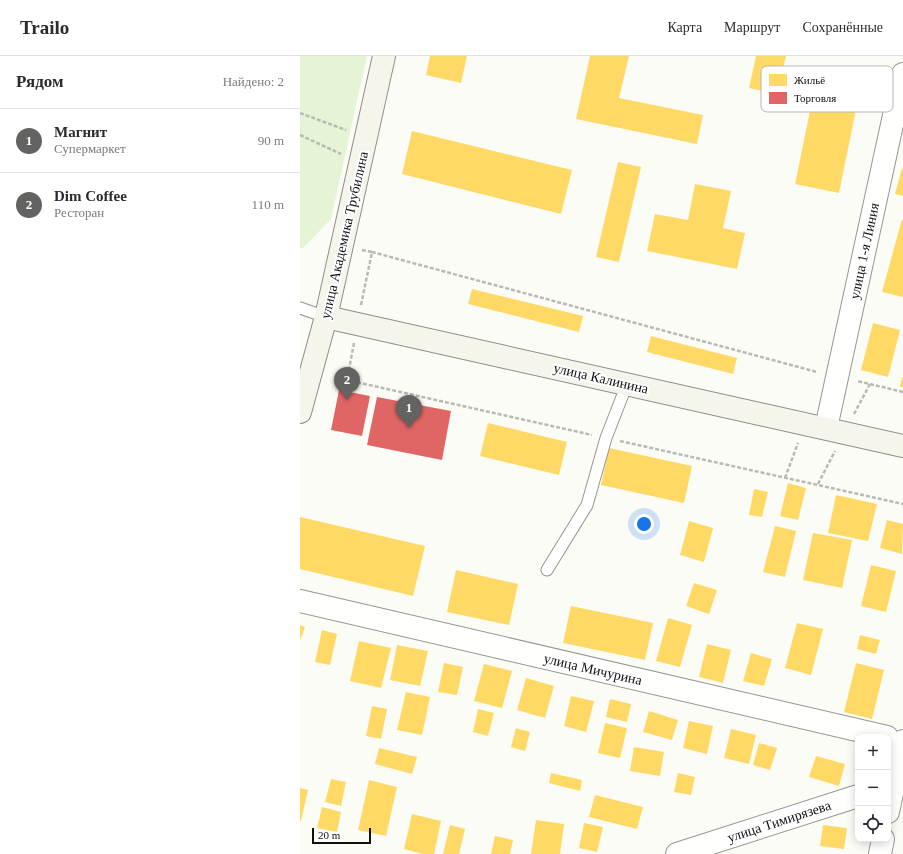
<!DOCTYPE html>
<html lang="ru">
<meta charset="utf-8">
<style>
:root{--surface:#fff;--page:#f2f2f3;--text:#2b2b33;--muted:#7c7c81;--line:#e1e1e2;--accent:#636361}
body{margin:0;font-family:"Times New Roman",serif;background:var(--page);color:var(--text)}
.controls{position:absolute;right:12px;bottom:12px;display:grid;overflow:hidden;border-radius:8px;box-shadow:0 2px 10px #0003}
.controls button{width:36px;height:36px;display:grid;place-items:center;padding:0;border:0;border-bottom:1px solid var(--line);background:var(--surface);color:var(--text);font:20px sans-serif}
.scale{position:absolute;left:12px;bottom:10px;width:59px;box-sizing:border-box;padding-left:4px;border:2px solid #101010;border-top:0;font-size:11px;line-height:14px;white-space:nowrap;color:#101010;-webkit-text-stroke:3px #fff;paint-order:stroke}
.you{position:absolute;left:344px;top:468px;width:14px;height:14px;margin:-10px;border:3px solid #fff;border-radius:50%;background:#1a73e8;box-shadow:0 0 0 6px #1a73e833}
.badge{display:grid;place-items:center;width:26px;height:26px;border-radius:50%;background:var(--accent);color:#fff;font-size:13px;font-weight:700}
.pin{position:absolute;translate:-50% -33px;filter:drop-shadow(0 1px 2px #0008)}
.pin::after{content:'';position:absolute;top:21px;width:14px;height:12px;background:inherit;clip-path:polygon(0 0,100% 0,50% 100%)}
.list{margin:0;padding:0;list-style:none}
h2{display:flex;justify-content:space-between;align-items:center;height:52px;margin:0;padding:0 16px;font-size:17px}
h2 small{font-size:13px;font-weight:400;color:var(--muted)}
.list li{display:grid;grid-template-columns:26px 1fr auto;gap:12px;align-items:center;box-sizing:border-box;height:64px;padding:0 16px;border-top:1px solid var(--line)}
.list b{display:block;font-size:15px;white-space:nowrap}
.list p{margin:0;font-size:13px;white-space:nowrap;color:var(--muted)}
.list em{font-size:13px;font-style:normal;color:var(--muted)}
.icon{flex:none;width:22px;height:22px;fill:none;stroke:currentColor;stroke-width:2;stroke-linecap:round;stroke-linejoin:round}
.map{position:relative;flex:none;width:603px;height:798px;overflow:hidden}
header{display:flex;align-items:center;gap:24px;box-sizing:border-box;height:56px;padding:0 20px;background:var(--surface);border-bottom:1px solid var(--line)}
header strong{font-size:19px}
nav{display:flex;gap:22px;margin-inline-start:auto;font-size:14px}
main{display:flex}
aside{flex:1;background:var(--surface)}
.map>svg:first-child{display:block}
</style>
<header>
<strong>Trailo</strong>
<nav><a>Карта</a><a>Маршрут</a><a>Сохранённые</a></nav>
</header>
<main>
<aside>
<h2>Рядом<small>Найдено: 2</small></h2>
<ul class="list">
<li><span class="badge">1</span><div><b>Магнит</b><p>Супермаркет</p></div><em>90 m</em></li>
<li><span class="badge">2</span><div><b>Dim Coffee</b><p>Ресторан</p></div><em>110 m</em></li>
</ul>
</aside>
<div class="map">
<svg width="603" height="798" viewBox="0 0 603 798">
<rect width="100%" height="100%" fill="#fcfcf7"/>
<polygon fill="#e4f4d5" points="0,0 67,0 31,163 4,191 0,193"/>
<g fill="#ffd966">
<polygon points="130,0 167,0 161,27 126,19"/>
<polygon points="290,0 329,0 319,42 403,59 397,88 276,63"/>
<polygon points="456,0 486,0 477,38 449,32"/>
<polygon points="515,30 559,39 539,137 495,128"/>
<polygon points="112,75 272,114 261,158 102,118"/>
<polygon points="318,106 341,111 319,206 296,201"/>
<polygon points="602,112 603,113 603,140 595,138"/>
<polygon points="395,128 431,135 423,172 445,177 437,213 347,195 355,158 388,164"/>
<polygon points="602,163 603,164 603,241 582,236"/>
<polygon points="172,233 283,260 279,276 168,248"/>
<polygon points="573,267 600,274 588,321 561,314"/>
<polygon points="351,280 437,302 433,318 347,296"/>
<polygon points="602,321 603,321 603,331 600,331"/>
<polygon points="188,367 267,386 259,419 180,400"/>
<polygon points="309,392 392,410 384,447 301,429"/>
<polygon points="488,427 506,432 498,464 480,460"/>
<polygon points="454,433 468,436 462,461 449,459"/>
<polygon points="536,439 577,448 568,485 528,477"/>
<polygon points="0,461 125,490 113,540 0,513"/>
<polygon points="587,464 603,468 602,498 580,492"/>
<polygon points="389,465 413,472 404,506 380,499"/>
<polygon points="475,470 496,475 485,521 463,516"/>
<polygon points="513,477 552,484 542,532 503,524"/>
<polygon points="571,509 596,515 586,556 561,550"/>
<polygon points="156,514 218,528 209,569 147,556"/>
<polygon points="394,527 417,534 409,558 386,550"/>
<polygon points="271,550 353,567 345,604 263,587"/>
<polygon points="368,562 392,569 380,611 356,605"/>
<polygon points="497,567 523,573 511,619 485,612"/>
<polygon points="0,569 5,571 0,585"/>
<polygon points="22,574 37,578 30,609 15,606"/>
<polygon points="560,579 580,584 576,598 557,593"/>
<polygon points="59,585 91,592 81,632 50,625"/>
<polygon points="407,588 431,594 423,627 399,621"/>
<polygon points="97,589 128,595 120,630 90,624"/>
<polygon points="451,597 472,603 464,630 443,625"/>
<polygon points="144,607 163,611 157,639 138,636"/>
<polygon points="556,607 584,614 572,663 544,656"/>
<polygon points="184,608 212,615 202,652 174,645"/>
<polygon points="226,622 254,630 245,662 217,654"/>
<polygon points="106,636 130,641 122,679 97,674"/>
<polygon points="271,640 294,645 286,676 264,670"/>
<polygon points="310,643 331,648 327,666 306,661"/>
<polygon points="72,650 87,653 81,683 66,680"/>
<polygon points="178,653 194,657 188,680 173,676"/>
<polygon points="349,655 378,664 372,684 343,676"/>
<polygon points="389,665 413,670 407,698 383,692"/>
<polygon points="305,667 327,672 320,702 298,697"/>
<polygon points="216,672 230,676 225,695 211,691"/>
<polygon points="431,673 456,679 449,708 424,702"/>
<polygon points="459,687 477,692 470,714 453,709"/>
<polygon points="334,691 364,696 360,720 330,715"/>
<polygon points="79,692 117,701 112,718 75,708"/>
<polygon points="516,700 545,708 539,730 509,721"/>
<polygon points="251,717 282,724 280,735 249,727"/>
<polygon points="378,717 395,721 391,739 374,736"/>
<polygon points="31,723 46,726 41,750 25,746"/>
<polygon points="69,724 97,731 86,780 58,774"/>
<polygon points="0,732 8,734 1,765 0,765"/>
<polygon points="295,739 343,751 337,773 289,761"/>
<polygon points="22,751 41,756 37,776 17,772"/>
<polygon points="112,758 141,765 134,798 123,798 104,793"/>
<polygon points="236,764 264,768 260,798 231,798"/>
<polygon points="284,767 303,771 297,796 279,792"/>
<polygon points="150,769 165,773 159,798 143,798"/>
<polygon points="523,769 547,772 544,793 520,790"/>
<polygon points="195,780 213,784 210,798 191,798"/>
</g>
<g fill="#e06666">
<polygon points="39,334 70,340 62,380 31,374"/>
<polygon points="77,341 151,355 142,404 67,389"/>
</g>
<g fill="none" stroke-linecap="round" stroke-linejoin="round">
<g stroke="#969694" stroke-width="13">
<g id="lane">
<polyline points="0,252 26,261"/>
<polyline points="247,514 287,449 306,382 327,328"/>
</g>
</g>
<g stroke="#969694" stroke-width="24">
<g id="street">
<polyline points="526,372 603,18"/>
<polyline points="0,545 587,681"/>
<polyline points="588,756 603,685"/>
<polyline points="377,798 558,740"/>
<polyline points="580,798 583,783"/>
</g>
</g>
<g stroke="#8d8d8b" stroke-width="24">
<g id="secondary">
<polyline points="26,261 603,390"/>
<polyline points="0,356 26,261 84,0"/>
</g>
</g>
<g stroke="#b9b9b8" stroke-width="2.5" stroke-dasharray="4 2" stroke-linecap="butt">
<polyline points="0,57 46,74"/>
<polyline points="0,79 41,98"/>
<polyline points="62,194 72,196"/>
<polyline points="61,249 72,196 517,316"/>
<polyline points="54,287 47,324 292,379"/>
<polyline points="570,328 603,336"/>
<polyline points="554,358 570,328 557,325"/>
<polyline points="320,385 603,448"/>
<polyline points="485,422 498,387"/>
<polyline points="518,428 535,395"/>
</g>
<use href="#lane" stroke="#fffffe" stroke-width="11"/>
<use href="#street" stroke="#fffffe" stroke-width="22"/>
<use href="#secondary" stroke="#f6f5eb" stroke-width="22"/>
</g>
<g text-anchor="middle" stroke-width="4" stroke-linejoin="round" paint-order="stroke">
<g font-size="14" fill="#101010" stroke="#fff">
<text transform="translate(44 179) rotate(-77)" y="5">улица Академика Трубилина</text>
<text transform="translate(564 195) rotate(-78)" y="5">улица 1-я Линия</text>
<text transform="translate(301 322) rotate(13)" y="5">улица Калинина</text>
<text transform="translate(293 613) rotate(13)" y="5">улица Мичурина</text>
<text transform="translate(479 765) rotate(-18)" y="5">улица Тимирязева</text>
</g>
</g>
<rect x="461" y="10" width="132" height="46" rx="6" fill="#fff" stroke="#b7b7b7" stroke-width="1"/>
<rect x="469" y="18" width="18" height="12" fill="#ffd966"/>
<rect x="469" y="36" width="18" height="12" fill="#e06666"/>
<g font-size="11" fill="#101010">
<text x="494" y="28">Жильё</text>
<text x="494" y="46">Торговля</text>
</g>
</svg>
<div class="controls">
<button>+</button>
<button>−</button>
<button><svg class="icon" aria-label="locate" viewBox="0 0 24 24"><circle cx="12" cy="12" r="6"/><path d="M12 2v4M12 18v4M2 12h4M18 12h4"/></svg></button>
</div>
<div class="scale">20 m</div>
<div class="you"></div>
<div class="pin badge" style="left:109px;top:372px">1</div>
<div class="pin badge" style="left:47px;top:344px">2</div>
</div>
</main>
